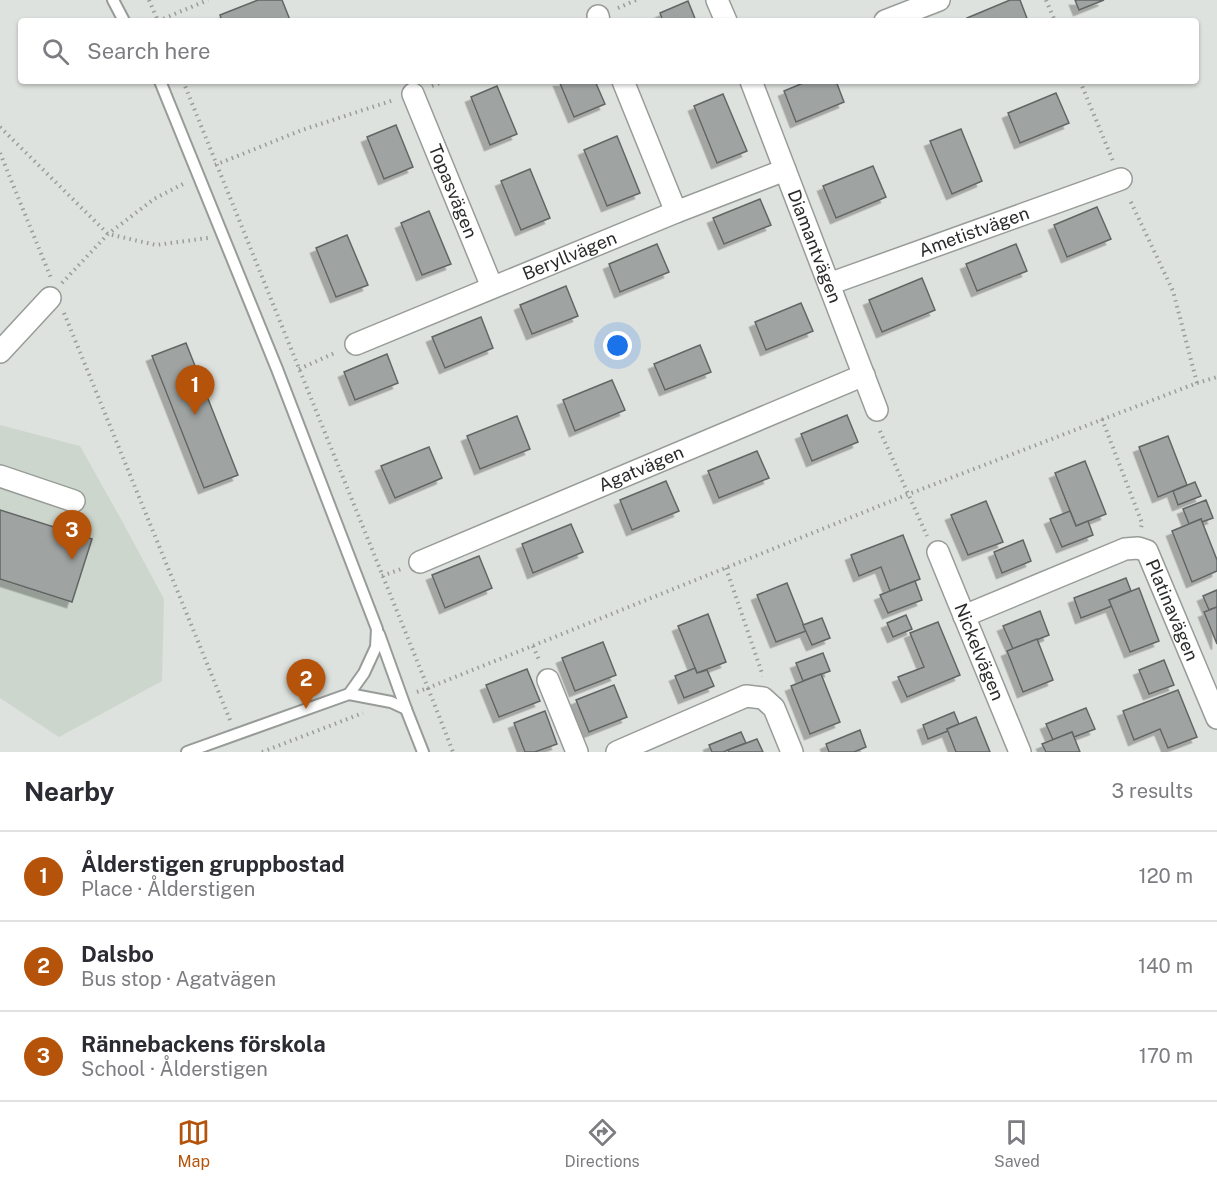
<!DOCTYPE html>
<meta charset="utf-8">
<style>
:root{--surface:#fff;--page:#f7f7f7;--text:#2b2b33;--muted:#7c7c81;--line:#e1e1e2;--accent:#b45309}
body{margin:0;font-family:"Public Sans",sans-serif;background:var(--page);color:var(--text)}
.you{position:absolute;left:618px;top:346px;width:21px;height:21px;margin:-15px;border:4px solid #fff;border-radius:50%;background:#1a73e8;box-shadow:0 0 0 9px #1a73e833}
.badge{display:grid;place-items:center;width:39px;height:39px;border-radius:50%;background:var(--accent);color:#fff;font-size:20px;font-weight:700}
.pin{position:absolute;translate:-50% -50px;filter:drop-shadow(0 2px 3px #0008)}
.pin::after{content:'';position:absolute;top:32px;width:21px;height:18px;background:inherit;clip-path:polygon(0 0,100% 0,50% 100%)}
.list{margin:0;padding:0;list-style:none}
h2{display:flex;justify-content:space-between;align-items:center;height:78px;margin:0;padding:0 24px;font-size:26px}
h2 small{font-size:20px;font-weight:400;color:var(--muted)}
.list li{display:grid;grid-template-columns:39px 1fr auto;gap:18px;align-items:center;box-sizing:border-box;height:90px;padding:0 24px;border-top:2px solid var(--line)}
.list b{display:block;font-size:22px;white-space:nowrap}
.list p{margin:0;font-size:20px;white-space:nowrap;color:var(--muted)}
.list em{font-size:20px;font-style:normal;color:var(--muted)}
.icon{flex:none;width:33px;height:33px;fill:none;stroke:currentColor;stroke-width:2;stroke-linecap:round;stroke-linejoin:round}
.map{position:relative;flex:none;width:1217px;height:752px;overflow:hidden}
.search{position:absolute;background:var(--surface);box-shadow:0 2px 4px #0004;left:18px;right:18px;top:18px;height:66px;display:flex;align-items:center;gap:15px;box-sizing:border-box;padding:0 21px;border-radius:6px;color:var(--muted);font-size:22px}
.sheet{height:348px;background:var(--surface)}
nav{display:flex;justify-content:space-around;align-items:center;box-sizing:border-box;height:84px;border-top:2px solid var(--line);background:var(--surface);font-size:16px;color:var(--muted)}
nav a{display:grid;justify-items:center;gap:3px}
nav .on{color:var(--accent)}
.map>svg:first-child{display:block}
</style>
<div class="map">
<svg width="1217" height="752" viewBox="0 0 1217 752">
<defs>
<filter id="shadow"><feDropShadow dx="-5.5" dy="5.5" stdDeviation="0" flood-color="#0004"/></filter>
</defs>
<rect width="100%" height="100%" fill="#dee2de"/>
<polygon fill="#ccd6cc" points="0,425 80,446 122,521 164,599 162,681 59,737 0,698"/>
<g fill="#9fa4a2" stroke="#626665" stroke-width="1.5" filter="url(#shadow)">
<polygon points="258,0 282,0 290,20 222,21 220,15"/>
<polygon points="1010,0 1020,0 1028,21 968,21 967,18"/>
<polygon points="1075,0 1104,0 1079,10"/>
<polygon points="688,1 696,21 663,21 660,13"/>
<polygon points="559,81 595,81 605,104 574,117"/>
<polygon points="808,81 836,81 844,102 796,122 784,91"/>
<polygon points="497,86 517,134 490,145 471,97"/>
<polygon points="1056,93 1069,123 1020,143 1008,113"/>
<polygon points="723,94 747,151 717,163 694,106"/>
<polygon points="396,125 413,167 384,179 367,137"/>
<polygon points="961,129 982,181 952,194 930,141"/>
<polygon points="617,136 640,193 607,206 584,150"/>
<polygon points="873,166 886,197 836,218 823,186"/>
<polygon points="530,169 550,218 521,230 501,181"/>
<polygon points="760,199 771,225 724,244 713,218"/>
<polygon points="1097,207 1111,239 1067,257 1054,225"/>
<polygon points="429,211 451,264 422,275 401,223"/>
<polygon points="347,235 368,285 336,297 316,248"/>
<polygon points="657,244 669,272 620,292 609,264"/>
<polygon points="1016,244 1027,271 977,291 966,264"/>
<polygon points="922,278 935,310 882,332 869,300"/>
<polygon points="566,286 578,316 532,334 520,305"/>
<polygon points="801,303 813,331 766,350 755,322"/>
<polygon points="481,317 493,348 445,368 432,337"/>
<polygon points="186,343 238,475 204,488 152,356"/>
<polygon points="700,345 711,372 665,390 654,364"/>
<polygon points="387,354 398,383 355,400 344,372"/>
<polygon points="612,380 625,410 575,431 563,400"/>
<polygon points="847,415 858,442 812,461 801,434"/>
<polygon points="517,416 530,449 480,469 467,436"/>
<polygon points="1168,436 1187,485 1158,497 1139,447"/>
<polygon points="429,447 442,478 395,498 381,466"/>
<polygon points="757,451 769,478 719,498 708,471"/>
<polygon points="1085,461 1106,514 1076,526 1055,473"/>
<polygon points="666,481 679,511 632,530 620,500"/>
<polygon points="1195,482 1201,496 1178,505 1173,491"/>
<polygon points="1206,500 1213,518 1202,522 1201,519 1189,524 1183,509"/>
<polygon points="986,501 1003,542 968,555 951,515"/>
<polygon points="0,510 92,539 72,602 0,579"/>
<polygon points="1070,511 1076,526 1088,521 1093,535 1062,547 1050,519"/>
<polygon points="1201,519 1217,560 1217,571 1192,582 1172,531"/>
<polygon points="571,524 583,552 533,573 522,544"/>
<polygon points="903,535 920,579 890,591 881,567 859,576 851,555"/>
<polygon points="1023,540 1031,561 1002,573 994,552"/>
<polygon points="479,556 492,588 445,608 432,575"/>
<polygon points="1126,578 1131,591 1109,600 1112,606 1081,618 1074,598"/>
<polygon points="915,581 922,600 888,613 880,595"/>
<polygon points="787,583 806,631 776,642 757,595"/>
<polygon points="1139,588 1159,641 1130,652 1109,600"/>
<polygon points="1217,590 1217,607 1209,610 1203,596"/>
<polygon points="1217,607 1217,644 1204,612"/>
<polygon points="1040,611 1049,635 1013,649 1003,626"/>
<polygon points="708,614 726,662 697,673 678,626"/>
<polygon points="906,615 912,629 893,637 887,623"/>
<polygon points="822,618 830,638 812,645 803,625"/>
<polygon points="938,622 960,675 907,697 898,677 924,667 910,633"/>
<polygon points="1037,639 1053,680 1023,692 1007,651"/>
<polygon points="603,642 616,675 575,691 562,658"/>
<polygon points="823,653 830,671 803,681 796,663"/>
<polygon points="1164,660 1174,685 1149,694 1139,670"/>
<polygon points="695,668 697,673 707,670 714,686 684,698 675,676"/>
<polygon points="527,669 540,701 499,717 486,685"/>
<polygon points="821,674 840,722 810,734 791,686"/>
<polygon points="614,685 627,717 589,732 576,700"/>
<polygon points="1178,690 1197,737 1168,748 1160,729 1134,740 1123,711"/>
<polygon points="1086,708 1095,729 1074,737 1072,732 1053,740 1046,724"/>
<polygon points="545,711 557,744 535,752 525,752 514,723"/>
<polygon points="954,712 959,724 947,729 948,731 928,739 923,725"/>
<polygon points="976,717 990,752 956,752 947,729"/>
<polygon points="860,730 866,747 854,752 829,752 826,744"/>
<polygon points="741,732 746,743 723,752 712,752 709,745"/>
<polygon points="1072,732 1080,752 1046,752 1042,744"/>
<polygon points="757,739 763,752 729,752 728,750"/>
</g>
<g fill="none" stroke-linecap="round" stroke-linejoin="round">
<g stroke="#989c98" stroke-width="14">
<g id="lane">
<polyline points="113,0 124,21"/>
<polyline points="160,81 277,369 377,629 376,647 364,673 349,694"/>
<polyline points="379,634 406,709 423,752"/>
<polyline points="187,752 349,694 391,702 406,709"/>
</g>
</g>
<g stroke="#989c98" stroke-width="24">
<g id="street">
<polyline points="717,0 726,21"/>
<polyline points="598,16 599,21"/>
<polyline points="885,21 939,0"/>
<polyline points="623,81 676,212"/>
<path id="s1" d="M751,81L877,410"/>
<path id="s2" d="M413,94L492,287"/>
<path id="s3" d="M829,284L1121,179"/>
<path id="s4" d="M356,344L676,212L785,170"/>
<polyline points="0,352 50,298"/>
<polyline points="0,476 74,501"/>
<path id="s5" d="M938,552L1020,752"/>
<path id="s6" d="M420,562L864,375"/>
<path id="s7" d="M964,616L1125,549L1138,548L1147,551L1217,718"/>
<polyline points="548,680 577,752"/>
<polyline points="617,752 746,696 763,698 774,708 792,752"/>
</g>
</g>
<g stroke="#9a9d9a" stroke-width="4" stroke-dasharray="1.5 4.5" stroke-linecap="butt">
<polyline points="149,0 158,21"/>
<polyline points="1046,0 1055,21"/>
<polyline points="618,8 636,0"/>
<polyline points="158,21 208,0"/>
<polyline points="183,81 428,688 909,494 1197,383 1173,291 1129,198"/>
<polyline points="1080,81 1113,161"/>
<polyline points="432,86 445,81"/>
<polyline points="0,127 108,234 156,245 208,238"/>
<polyline points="0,153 51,278"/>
<polyline points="215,165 302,130 394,100"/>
<polyline points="62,283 108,234 154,199 185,183"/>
<polyline points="64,313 230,720"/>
<polyline points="299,369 337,352"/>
<polyline points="1197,383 1217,377"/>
<polyline points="1102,419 1142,523 1141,528"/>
<polyline points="880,431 927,536"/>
<polyline points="726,568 763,676"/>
<polyline points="382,576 401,569"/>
<polyline points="533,646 540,662"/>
<polyline points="417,692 428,688 453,752"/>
<polyline points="262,752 363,713"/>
</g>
<use href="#lane" stroke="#fff" stroke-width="10"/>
<use href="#street" stroke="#fff" stroke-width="21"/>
</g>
<g text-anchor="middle" stroke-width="5" stroke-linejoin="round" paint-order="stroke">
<g font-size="18" fill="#2a2c2a" stroke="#ecefec">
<text dy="6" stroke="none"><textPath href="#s2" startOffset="105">Topasvägen</textPath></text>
<text dy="6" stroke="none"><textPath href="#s3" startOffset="154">Ametistvägen</textPath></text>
<text dy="6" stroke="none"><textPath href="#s1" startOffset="177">Diamantvägen</textPath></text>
<text dy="6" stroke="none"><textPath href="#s4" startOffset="231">Beryllvägen</textPath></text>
<text dy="6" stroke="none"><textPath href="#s6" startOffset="240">Agatvägen</textPath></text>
<text dy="6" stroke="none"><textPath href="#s7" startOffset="261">Platinavägen</textPath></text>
<text dy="6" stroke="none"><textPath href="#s5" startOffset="108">Nickelvägen</textPath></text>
</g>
</g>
</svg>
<div class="you"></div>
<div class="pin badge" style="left:195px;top:415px">1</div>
<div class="pin badge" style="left:306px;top:709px">2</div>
<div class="pin badge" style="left:72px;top:560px">3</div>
<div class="search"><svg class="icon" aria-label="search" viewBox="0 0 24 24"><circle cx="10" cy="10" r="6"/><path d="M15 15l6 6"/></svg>Search here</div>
</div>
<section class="sheet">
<h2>Nearby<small>3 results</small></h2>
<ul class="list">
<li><span class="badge">1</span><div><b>Ålderstigen gruppbostad</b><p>Place · Ålderstigen</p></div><em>120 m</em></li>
<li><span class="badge">2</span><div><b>Dalsbo</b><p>Bus stop · Agatvägen</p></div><em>140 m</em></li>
<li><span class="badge">3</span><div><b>Rännebackens förskola</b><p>School · Ålderstigen</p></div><em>170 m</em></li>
</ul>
</section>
<nav>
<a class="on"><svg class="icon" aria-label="map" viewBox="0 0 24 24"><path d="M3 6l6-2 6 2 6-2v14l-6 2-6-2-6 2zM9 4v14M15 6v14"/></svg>Map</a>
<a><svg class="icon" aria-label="directions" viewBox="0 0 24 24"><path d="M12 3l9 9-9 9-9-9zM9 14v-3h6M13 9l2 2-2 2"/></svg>Directions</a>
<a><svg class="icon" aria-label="saved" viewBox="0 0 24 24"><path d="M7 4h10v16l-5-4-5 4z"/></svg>Saved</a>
</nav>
